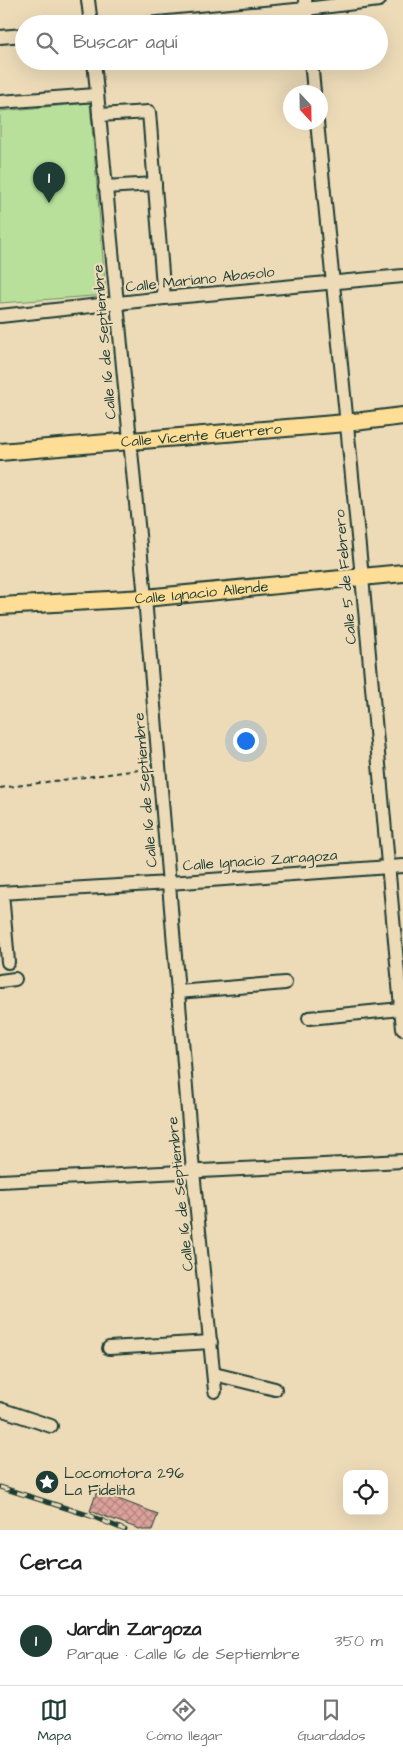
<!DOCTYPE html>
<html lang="es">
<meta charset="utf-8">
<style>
:root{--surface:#fff;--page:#f2f2f2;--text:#222;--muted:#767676;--line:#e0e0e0;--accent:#1f3d34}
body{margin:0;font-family:"Architects Daughter",sans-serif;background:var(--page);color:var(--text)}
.controls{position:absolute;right:15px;bottom:15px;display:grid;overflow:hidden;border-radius:10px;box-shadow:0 5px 20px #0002}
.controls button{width:45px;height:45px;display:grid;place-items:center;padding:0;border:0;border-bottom:1px solid var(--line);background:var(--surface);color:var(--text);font:25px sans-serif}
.compass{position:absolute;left:283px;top:85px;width:45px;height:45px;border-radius:50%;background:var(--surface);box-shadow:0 5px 20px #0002;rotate:158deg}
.you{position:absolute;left:245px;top:740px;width:18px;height:18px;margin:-12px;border:4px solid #fff;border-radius:50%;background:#1a73e8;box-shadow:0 0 0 8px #1a73e833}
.badge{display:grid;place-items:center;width:32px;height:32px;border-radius:50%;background:var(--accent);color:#fff;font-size:16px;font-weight:700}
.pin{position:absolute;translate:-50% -41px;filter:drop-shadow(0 1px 2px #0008)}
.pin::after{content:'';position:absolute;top:26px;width:18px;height:15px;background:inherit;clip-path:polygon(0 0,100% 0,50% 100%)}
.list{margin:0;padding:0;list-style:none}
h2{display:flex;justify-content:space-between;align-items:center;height:65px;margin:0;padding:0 20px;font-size:21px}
h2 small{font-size:16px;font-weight:400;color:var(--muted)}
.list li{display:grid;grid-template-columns:32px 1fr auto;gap:15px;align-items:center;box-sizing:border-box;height:90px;padding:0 20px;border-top:1px solid var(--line)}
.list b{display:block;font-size:19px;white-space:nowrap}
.list p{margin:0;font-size:16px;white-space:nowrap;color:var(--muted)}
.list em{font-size:16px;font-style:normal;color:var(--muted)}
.icon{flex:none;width:28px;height:28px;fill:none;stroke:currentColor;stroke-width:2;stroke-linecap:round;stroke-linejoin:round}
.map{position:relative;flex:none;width:403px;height:1530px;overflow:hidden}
.search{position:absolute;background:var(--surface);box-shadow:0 5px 20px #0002;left:15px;right:15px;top:15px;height:55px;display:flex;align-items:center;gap:12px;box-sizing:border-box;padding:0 18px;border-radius:28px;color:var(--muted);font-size:19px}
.sheet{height:155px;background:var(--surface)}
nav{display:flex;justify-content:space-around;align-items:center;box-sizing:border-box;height:70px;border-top:1px solid var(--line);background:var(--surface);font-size:14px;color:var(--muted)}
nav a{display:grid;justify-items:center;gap:2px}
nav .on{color:var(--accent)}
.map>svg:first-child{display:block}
</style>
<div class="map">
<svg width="403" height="1530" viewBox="0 0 403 1530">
<defs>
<pattern id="building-cross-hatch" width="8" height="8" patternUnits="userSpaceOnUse" patternTransform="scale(1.25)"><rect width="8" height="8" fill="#dba19a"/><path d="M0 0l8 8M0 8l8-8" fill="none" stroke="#b1847e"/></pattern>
</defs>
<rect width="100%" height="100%" fill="#eddbb8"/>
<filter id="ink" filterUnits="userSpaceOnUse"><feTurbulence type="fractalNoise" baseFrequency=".02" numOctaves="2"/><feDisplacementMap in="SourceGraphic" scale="10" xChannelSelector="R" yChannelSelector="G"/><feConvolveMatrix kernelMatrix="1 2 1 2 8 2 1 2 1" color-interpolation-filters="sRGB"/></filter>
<g filter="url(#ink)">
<polygon fill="#b8e09b" stroke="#6c8e68" points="90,103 106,295 0,303 0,111"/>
<polygon fill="url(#building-cross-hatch)" stroke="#1f3d34" points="97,1491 158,1514 152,1530 142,1530 90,1511"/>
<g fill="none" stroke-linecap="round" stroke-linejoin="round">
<g stroke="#1f3d34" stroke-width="16">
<g id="minor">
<polyline points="88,0 91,24"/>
<polyline points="305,0 307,24"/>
<polyline points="147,24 306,9 379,0"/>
<polyline points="0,37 24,35"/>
<polyline points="94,61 145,598 193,1171 215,1391"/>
<polyline points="311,61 314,92"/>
<polyline points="0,102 96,95"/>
<polyline points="99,115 149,112 164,298"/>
<polyline points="317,122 362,577 403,1029"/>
<polyline points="105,187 155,184"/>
<polyline points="0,316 164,298 403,276"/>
<polyline points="0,893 169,883 403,866"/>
<polyline points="2,893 8,962"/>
<polyline points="0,981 15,979"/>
<polyline points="178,992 285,983"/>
<polyline points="309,1018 401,1009"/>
<polyline points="0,1181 403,1161"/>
<polyline points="109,1348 211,1342"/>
<polyline points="214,1374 275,1389"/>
<polyline points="0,1409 51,1426"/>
</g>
</g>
<g stroke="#1f3d34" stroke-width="20">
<g id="major">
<path id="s1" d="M0,452L346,423L403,416"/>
<path id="s2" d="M0,606L145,598L403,573"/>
</g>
</g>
<polyline stroke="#1f3d34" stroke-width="2" stroke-dasharray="5 4" stroke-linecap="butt" points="0,788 147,769"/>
<use href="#minor" stroke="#eddbb8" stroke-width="12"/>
<use href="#major" stroke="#fedd96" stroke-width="16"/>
<g stroke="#1f3d34" stroke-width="5">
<polyline id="rail" points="0,1487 91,1516 125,1530"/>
</g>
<use href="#rail" stroke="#eddbb8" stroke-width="3" stroke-dasharray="9" stroke-linecap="butt"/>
</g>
</g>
<defs>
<g id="sight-disc" transform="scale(1.25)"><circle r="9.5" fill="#1f3d34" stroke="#eddbb8"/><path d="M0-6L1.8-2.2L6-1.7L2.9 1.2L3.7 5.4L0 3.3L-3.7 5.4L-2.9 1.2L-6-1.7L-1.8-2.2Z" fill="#fff"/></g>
</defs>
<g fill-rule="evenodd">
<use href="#sight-disc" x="47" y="1482"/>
</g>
<g text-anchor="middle" stroke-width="4.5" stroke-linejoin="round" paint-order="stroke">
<g font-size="15" fill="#1f3d34" stroke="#eddbb8">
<text transform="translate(200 279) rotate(-6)" y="5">Calle Mariano Abasolo</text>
<text transform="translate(104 342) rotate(-95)" y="5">Calle 16 de Septiembre</text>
<text dy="5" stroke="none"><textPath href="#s1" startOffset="202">Calle Vicente Guerrero</textPath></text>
<text transform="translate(345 577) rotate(-95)" y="5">Calle 5 de Febrero</text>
<text dy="5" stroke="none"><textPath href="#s2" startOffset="202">Calle Ignacio Allende</textPath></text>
<text transform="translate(145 790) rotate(-95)" y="5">Calle 16 de Septiembre</text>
<text transform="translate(260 860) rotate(-4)" y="5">Calle Ignacio Zaragoza</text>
<text transform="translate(180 1194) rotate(-96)" y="5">Calle 16 de Septiembre</text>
</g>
<g font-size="15" fill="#1f3d34" stroke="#eddbb8" text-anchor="start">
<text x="64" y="1478">Locomotora 296<tspan x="64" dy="17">La Fidelita</tspan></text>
</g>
</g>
</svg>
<div class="controls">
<button><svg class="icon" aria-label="locate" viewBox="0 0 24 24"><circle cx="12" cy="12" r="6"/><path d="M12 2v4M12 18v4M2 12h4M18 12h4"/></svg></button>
</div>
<svg class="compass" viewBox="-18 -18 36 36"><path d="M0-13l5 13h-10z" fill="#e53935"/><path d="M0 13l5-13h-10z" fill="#767676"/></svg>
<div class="you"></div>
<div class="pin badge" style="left:49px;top:203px">1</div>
<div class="search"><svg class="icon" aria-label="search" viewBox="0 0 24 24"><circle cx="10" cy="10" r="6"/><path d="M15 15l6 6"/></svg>Buscar aquí</div>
</div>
<section class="sheet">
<h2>Cerca<small></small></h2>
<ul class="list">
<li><span class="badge">1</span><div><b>Jardin Zargoza</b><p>Parque · Calle 16 de Septiembre</p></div><em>350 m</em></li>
</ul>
</section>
<nav>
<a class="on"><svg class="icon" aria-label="map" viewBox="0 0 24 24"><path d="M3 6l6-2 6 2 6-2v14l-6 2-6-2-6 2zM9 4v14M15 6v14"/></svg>Mapa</a>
<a><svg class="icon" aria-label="directions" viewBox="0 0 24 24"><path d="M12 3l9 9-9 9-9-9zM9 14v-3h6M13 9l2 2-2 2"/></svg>Cómo llegar</a>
<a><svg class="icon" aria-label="saved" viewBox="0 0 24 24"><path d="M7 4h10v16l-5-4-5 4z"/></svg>Guardados</a>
</nav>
